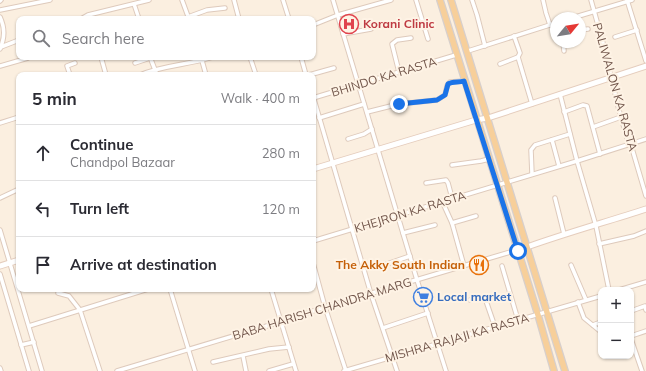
<!DOCTYPE html>
<meta charset="utf-8">
<style>
:root{--surface:#fff;--page:#f2f2f3;--text:#2b2b33;--muted:#7c7c81;--line:#e1e1e2}
body{margin:0;font-family:Mulish,sans-serif;background:var(--page);color:var(--text)}
.controls{position:absolute;right:12px;bottom:12px;display:grid;overflow:hidden;border-radius:8px;box-shadow:0 1px 3px #0004}
.controls button{width:36px;height:36px;display:grid;place-items:center;padding:0;border:0;border-bottom:1px solid var(--line);background:var(--surface);color:var(--text);font:20px sans-serif}
.compass{position:absolute;left:550px;top:12px;width:36px;height:36px;border-radius:50%;background:var(--surface);box-shadow:0 1px 3px #0004;rotate:60deg}
.stop{position:absolute;width:12px;height:12px;margin:-9px;border:3px solid #1a73e8;border-radius:50%;background:#fff}
.stop.end{background:#1a73e8;border-color:#fff;box-shadow:0 1px 4px #0008}
.list{margin:0;padding:0;list-style:none}
h2{display:flex;justify-content:space-between;align-items:center;height:52px;margin:0;padding:0 16px;font-size:17px}
h2 small{font-size:13px;font-weight:400;color:var(--muted)}
.list li{display:grid;grid-template-columns:26px 1fr auto;gap:12px;align-items:center;box-sizing:border-box;height:56px;padding:0 16px;border-top:1px solid var(--line)}
.list b{display:block;font-size:15px;white-space:nowrap}
.list p{margin:0;font-size:13px;white-space:nowrap;color:var(--muted)}
.list em{font-size:13px;font-style:normal;color:var(--muted)}
.icon{flex:none;width:22px;height:22px;fill:none;stroke:currentColor;stroke-width:2;stroke-linecap:round;stroke-linejoin:round}
.map{position:relative;flex:none;width:646px;height:371px;overflow:hidden}
.search{position:absolute;background:var(--surface);box-shadow:0 1px 3px #0004;left:16px;top:16px;width:300px;height:44px;display:flex;align-items:center;gap:10px;box-sizing:border-box;padding:0 14px;border-radius:8px;color:var(--muted);font-size:15px}
.panel{position:absolute;background:var(--surface);box-shadow:0 1px 3px #0004;left:16px;top:72px;width:300px;height:220px;border-radius:8px}
.map>svg:first-child{display:block}
</style>
<div class="map">
<svg width="646" height="371" viewBox="0 0 646 371">
<rect width="100%" height="100%" fill="#fbefe0"/>
<g fill="none" stroke-linecap="round" stroke-linejoin="round">
<g stroke="#decabc" stroke-width="5.5">
<g id="street">
<polyline points="182,0 189,19"/>
<polyline points="234,0 239,19"/>
<polyline points="283,0 289,19"/>
<polyline points="333,0 417,280 446,371"/>
<polyline points="416,0 428,39"/>
<polyline points="472,0 477,15 485,46"/>
<polyline points="543,0 546,13 550,25"/>
<polyline points="591,0 603,43 619,110 629,145 631,145 646,196"/>
<polyline points="627,0 646,61"/>
<polyline points="0,1 1,0"/>
<polyline points="134,4 139,19"/>
<polyline points="0,10 50,0"/>
<path d="M0,17C5,28 5,37 0,49"/>
<polyline points="188,17 207,10 225,8"/>
<polyline points="572,18 632,0"/>
<polyline points="81,19 88,15 149,0"/>
<polyline points="313,25 338,15 391,0"/>
<polyline points="580,30 588,29"/>
<polyline points="343,34 371,29"/>
<polyline points="615,37 637,30"/>
<polyline points="563,42 564,51"/>
<polyline points="1,47 19,40"/>
<polyline points="468,51 556,23"/>
<polyline points="101,57 106,75"/>
<polyline points="150,57 157,75"/>
<polyline points="201,57 206,75"/>
<polyline points="250,57 256,75"/>
<polyline points="301,57 306,75"/>
<polyline points="518,57 532,104"/>
<polyline points="135,63 150,58"/>
<polyline points="500,64 518,57 520,53 514,36"/>
<polyline points="0,66 28,58"/>
<polyline points="399,72 392,44 397,40 411,38"/>
<polyline points="70,75 67,66 75,63"/>
<path d="M140,75C163,65 189,65 213,57"/>
<polyline points="309,75 334,68"/>
<polyline points="560,94 577,161 596,226 609,290"/>
<polyline points="313,96 371,294 397,371"/>
<polyline points="313,98 456,55"/>
<polyline points="367,112 399,104 437,100 445,95 447,86 450,82 464,81"/>
<polyline points="564,112 583,105 587,106 600,154"/>
<polyline points="319,118 364,104"/>
<polyline points="0,123 19,117"/>
<polyline points="593,127 621,117"/>
<polyline points="348,139 364,134 372,129"/>
<polyline points="552,140 559,166"/>
<polyline points="452,165 481,161 489,159"/>
<polyline points="532,174 531,150 535,145 570,134"/>
<polyline points="426,183 446,180 448,183 452,198"/>
<polyline points="0,198 19,189"/>
<polyline points="555,198 564,234"/>
<polyline points="442,201 452,223 464,266"/>
<polyline points="452,223 476,216"/>
<polyline points="0,230 42,371"/>
<polyline points="403,233 435,225"/>
<polyline points="313,241 577,161 646,139"/>
<polyline points="599,244 634,236 646,231"/>
<polyline points="313,263 325,307 346,371"/>
<polyline points="384,265 410,256"/>
<polyline points="571,265 586,300"/>
<polyline points="502,266 518,320"/>
<polyline points="0,274 29,371"/>
<polyline points="170,289 195,371"/>
<polyline points="271,289 296,371"/>
<polyline points="619,290 646,282"/>
<polyline points="58,293 69,296 80,310 100,371"/>
<polyline points="470,300 481,297 485,298 495,327"/>
<polyline points="578,302 584,318 601,332"/>
<polyline points="631,311 645,306 646,310"/>
<polyline points="593,325 601,322"/>
<polyline points="29,326 148,289"/>
<polyline points="383,328 428,313"/>
<polyline points="631,336 646,331"/>
<polyline points="631,339 642,371"/>
<polyline points="21,345 34,342"/>
<polyline points="243,356 246,371"/>
<polyline points="213,362 269,349 289,347"/>
<polyline points="0,368 1,371"/>
<polyline points="117,371 280,322 325,307 527,247"/>
<polyline points="269,371 293,364"/>
<polyline points="344,371 601,296"/>
</g>
</g>
<g stroke="#e5cdbd" stroke-width="7">
<g id="secondary">
<polyline points="313,169 476,120 488,118 646,66"/>
<path d="M527,247C566,233 606,222 646,209"/>
<polyline points="0,266 19,260"/>
</g>
</g>
<g stroke="#d7cfcc" stroke-width="8">
<g id="primary">
<polyline points="440,0 538,315 554,371"/>
<polyline points="451,0 565,371"/>
</g>
</g>
<use href="#street" stroke="#fff" stroke-width="3.5"/>
<use href="#secondary" stroke="#fff" stroke-width="5"/>
<use href="#primary" stroke="#f7cf9a" stroke-width="5.5"/>
</g>
<g fill="none" stroke-linecap="round" stroke-linejoin="round">
<path stroke="#1a73e8" stroke-width="5" d="M399,104L437,100L445,95L448,84C453,81 459,83 464,81L518,251"/>
</g>
<defs>
<g id="hospital-ring" transform="scale(1)"><circle r="9.5" fill="#fef3e5" stroke="#e0444e" stroke-width="1.5"/><path d="M-5-5h3v3.5h4V-5h3V5h-3V1.5h-4V5h-3Z" fill="#e0444e"/></g>
<g id="restaurant-ring" transform="scale(1)"><circle r="9.5" fill="#fef3e5" stroke="#e8710a" stroke-width="1.5"/><path d="M-5-6h1v4h1v-4h1v4h1v-4h1v5L-1.5 .5V6h-2V.5L-5-1ZM5-6V6H3V1.5H1.5Q1.5-4 5-6Z" fill="#e8710a"/></g>
<g id="supermarket-ring" transform="scale(1)"><circle r="9.5" fill="#fef3e5" stroke="#3f7fe0" stroke-width="1.5"/><path d="M-6-5.5h2.5l.6 2H6L4.5 2H-2.5L-4.4-4H-6ZM-1.5 3.2a1.3 1.3 0 1 0 .1 0ZM3 3.2a1.3 1.3 0 1 0 .1 0Z" fill="#3f7fe0"/></g>
</defs>
<g fill-rule="evenodd">
<use href="#hospital-ring" x="349" y="24"/>
<use href="#restaurant-ring" x="479" y="265"/>
<use href="#supermarket-ring" x="423" y="297"/>
</g>
<g text-anchor="middle" stroke-width="4" stroke-linejoin="round" paint-order="stroke">
<g font-size="12" font-weight="bold" fill="#be3a42" stroke="#fef3e5" text-anchor="start">
<text x="363" y="28">Korani Clinic</text>
</g>
<g font-size="12" fill="#705449" stroke="#fef3e5">
<text transform="translate(384 77) rotate(-17)" y="4">BHINDO KA RASTA</text>
<text transform="translate(615 87) rotate(74)" y="4">PALIWALON KA RASTA</text>
<text transform="translate(410 212) rotate(-17)" y="4">KHEJRON KA RASTA</text>
<text transform="translate(322 309) rotate(-17)" y="4">BABA HARISH CHANDRA MARG</text>
<text transform="translate(457 338) rotate(-16)" y="4">MISHRA RAJAJI KA RASTA</text>
</g>
<g font-size="12" font-weight="bold" fill="#c56008" stroke="#fef3e5" text-anchor="end">
<text x="465" y="269">The Akky South Indian</text>
</g>
<g font-size="12" font-weight="bold" fill="#366cbe" stroke="#fef3e5" text-anchor="start">
<text x="437" y="301">Local market</text>
</g>
</g>
</svg>
<div class="controls">
<button>+</button>
<button>−</button>
</div>
<svg class="compass" viewBox="-18 -18 36 36"><path d="M0-13l5 13h-10z" fill="#e53935"/><path d="M0 13l5-13h-10z" fill="#7c7c81"/></svg>
<div class="stop" style="left:518px;top:251px"></div>
<div class="stop end" style="left:399px;top:104px"></div>
<div class="search"><svg class="icon" aria-label="search" viewBox="0 0 24 24"><circle cx="10" cy="10" r="6"/><path d="M15 15l6 6"/></svg>Search here</div>
<section class="panel">
<h2>5 min<small>Walk · 400 m</small></h2>
<ul class="list">
<li><svg class="icon" aria-label="ahead" viewBox="0 0 24 24"><path d="M12 20V5M6 11l6-6 6 6"/></svg><div><b>Continue</b><p>Chandpol Bazaar</p></div><em>280 m</em></li>
<li><svg class="icon" aria-label="left" viewBox="0 0 24 24"><path d="M17 20v-9H6M10 6l-5 5 5 5"/></svg><div><b>Turn left</b></div><em>120 m</em></li>
<li><svg class="icon" aria-label="arrive" viewBox="0 0 24 24"><path d="M6 21V4h12l-3 4 3 4H6"/></svg><div><b>Arrive at destination</b></div></li>
</ul>
</section>
</div>
